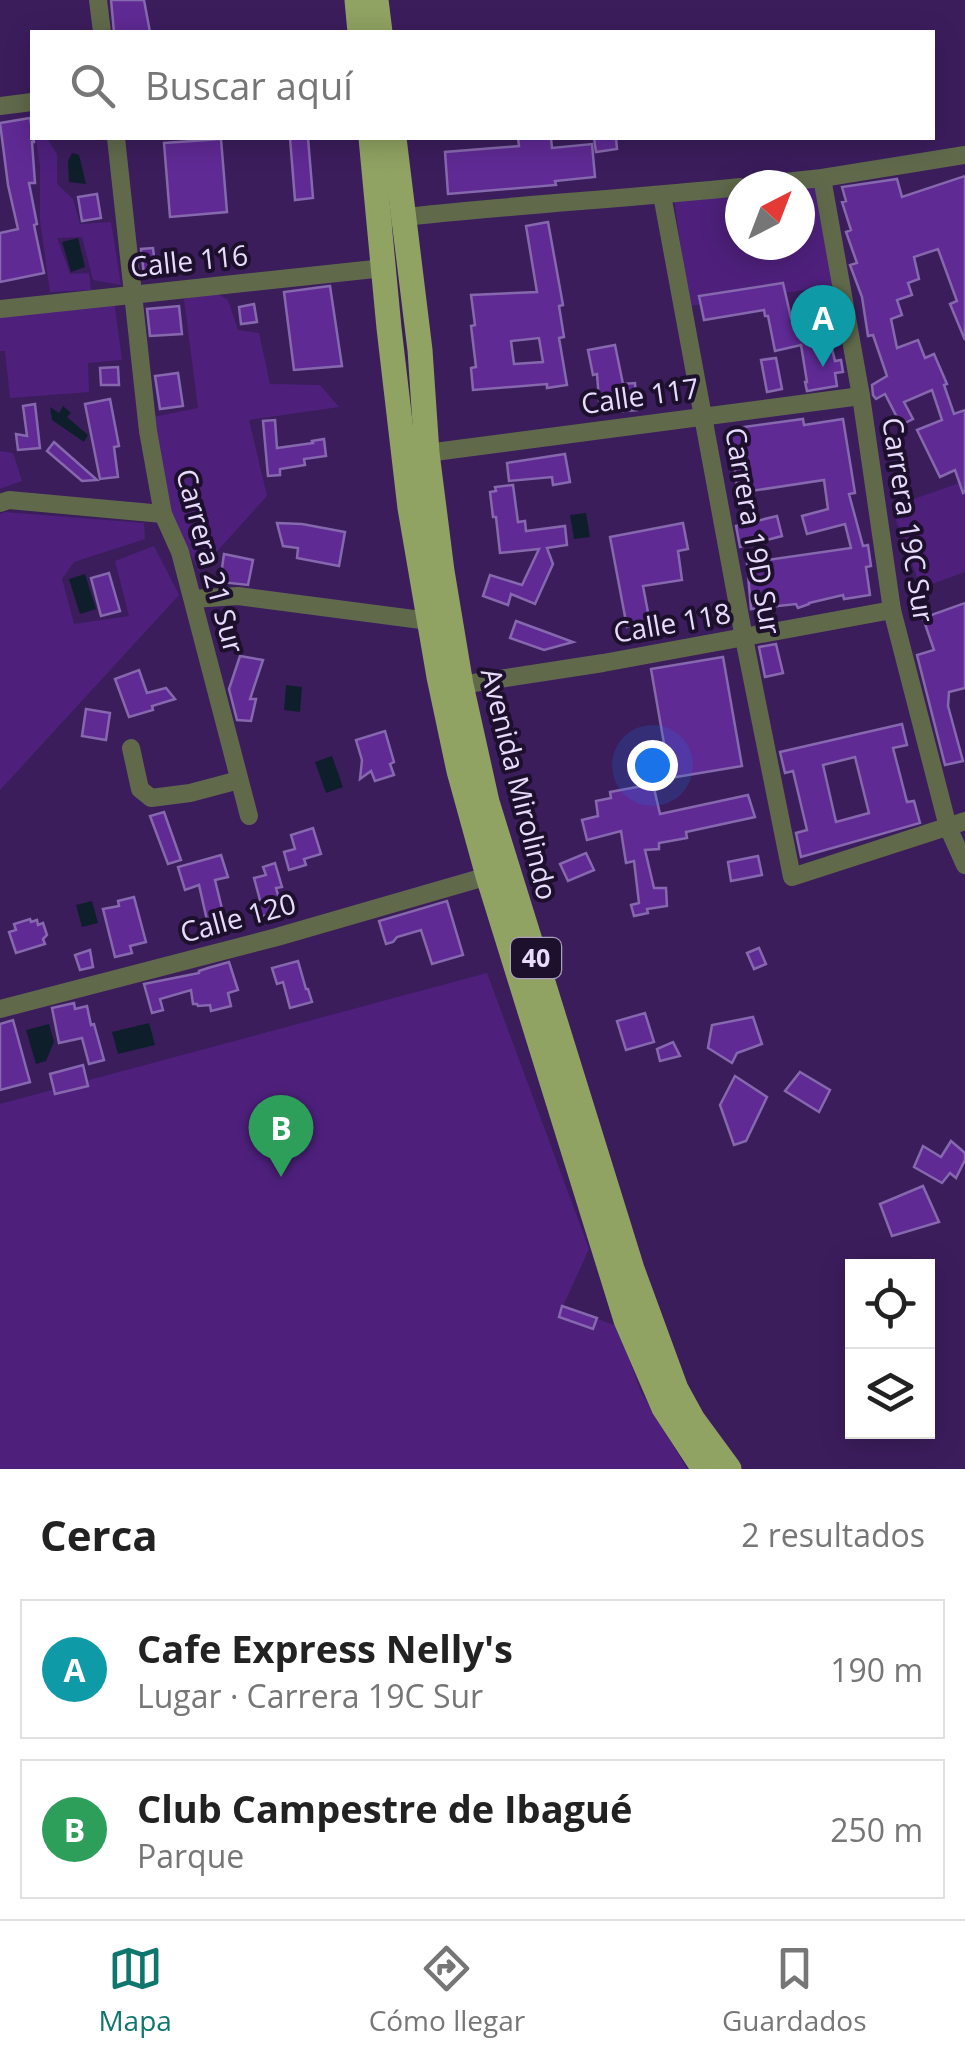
<!DOCTYPE html>
<html lang="es">
<meta charset="utf-8">
<style>
:root{--surface:#fff;--page:#f6f6f6;--text:#222;--muted:#767676;--line:#e0e0e0;--accent:#0f766e}
body{margin:0;font-family:"Open Sans",sans-serif;background:var(--page);color:var(--text)}
.controls{position:absolute;right:30px;bottom:30px;display:grid;overflow:hidden;border-radius:0px;box-shadow:0 5px 25px #0003}
.controls button{width:90px;height:90px;display:grid;place-items:center;padding:0;border:0;border-bottom:2px solid var(--line);background:var(--surface);color:var(--text);font:50px sans-serif}
.compass{position:absolute;left:725px;top:170px;width:90px;height:90px;border-radius:50%;background:var(--surface);box-shadow:0 5px 25px #0003;rotate:42deg}
.you{position:absolute;left:652px;top:765px;width:35px;height:35px;margin:-25px;border:8px solid #fff;border-radius:50%;background:#1a73e8;box-shadow:0 0 0 15px #1a73e833}
.badge{display:grid;place-items:center;width:65px;height:65px;border-radius:50%;background:var(--accent);color:#fff;font-size:32px;font-weight:700}
.pin{position:absolute;translate:-50% -82px;filter:drop-shadow(0 2px 5px #0008)}
.pin::after{content:'';position:absolute;top:52px;width:35px;height:30px;background:inherit;clip-path:polygon(0 0,100% 0,50% 100%)}
.list{margin:0;padding:0;list-style:none}
h2{display:flex;justify-content:space-between;align-items:center;height:130px;margin:0;padding:0 40px;font-size:42px}
h2 small{font-size:32px;font-weight:400;color:var(--muted)}
.list li{display:grid;grid-template-columns:65px 1fr auto;gap:30px;align-items:center;box-sizing:border-box;height:140px;margin:0 20px 20px;padding:0 20px;border:2px solid var(--line);border-radius:0px}
.list b{display:block;font-size:38px;white-space:nowrap}
.list p{margin:0;font-size:32px;white-space:nowrap;color:var(--muted)}
.list em{font-size:32px;font-style:normal;color:var(--muted)}
.icon{flex:none;width:55px;height:55px;fill:none;stroke:currentColor;stroke-width:2;stroke-linecap:round;stroke-linejoin:round}
.map{position:relative;flex:none;width:965px;height:1469px;overflow:hidden}
.search{position:absolute;background:var(--surface);box-shadow:0 5px 25px #0003;left:30px;right:30px;top:30px;height:110px;display:flex;align-items:center;gap:25px;box-sizing:border-box;padding:0 35px;border-radius:0px;color:var(--muted);font-size:38px}
.sheet{height:450px;background:var(--surface)}
nav{display:flex;justify-content:space-around;align-items:center;box-sizing:border-box;height:140px;border-top:2px solid var(--line);background:var(--surface);font-size:28px;color:var(--muted)}
nav a{display:grid;justify-items:center;gap:5px}
nav .on{color:var(--accent)}
.map>svg:first-child{display:block}
</style>
<div class="map">
<svg width="965" height="1469" viewBox="0 0 965 1469">
<rect width="100%" height="100%" fill="#3b1d5c"/>
<g fill="#4e207c">
<polygon points="36,138 47,138 57,154 57,184 73,199 80,224 111,222 121,285 93,280 82,237 57,238 70,274 89,273 91,290 50,292 40,220 40,167"/>
<polygon points="814,185 834,286 689,306 674,199 740,193 740,245 800,245 800,186"/>
<polygon points="214,292 228,300 238,330 259,333 270,384 320,385 339,407 249,420 267,496 199,571 171,515 153,417 198,408 184,299"/>
<polygon points="114,301 122,360 88,363 89,392 10,398 5,351 0,351 0,316"/>
<polygon points="0,451 13,453 22,481 0,489"/>
<polygon points="965,481 965,572 921,588 891,507"/>
<polygon points="5,512 144,523 145,539 74,562 62,579 74,624 129,616 115,561 154,546 179,595 0,790 0,514"/>
<polygon points="487,973 589,1249 563,1306 617,1326 641,1392 687,1469 0,1469 0,1104"/>
</g>
<g fill="#0e1f2b">
<polygon points="72,153 79,155 86,184 69,182 68,161"/>
<polygon points="78,238 85,267 71,272 62,242"/>
<polygon points="63,406 71,413 67,417 88,435 84,442 52,420 50,407 59,413"/>
<polygon points="586,513 590,537 574,539 570,515"/>
<polygon points="85,574 96,609 80,614 69,579"/>
<polygon points="286,685 302,687 300,712 284,710"/>
<polygon points="332,756 343,787 326,793 315,762"/>
<polygon points="92,901 98,923 82,927 76,905"/>
<polygon points="149,1023 155,1045 118,1054 112,1032"/>
<polygon points="49,1024 54,1042 46,1061 36,1064 26,1030"/>
</g>
<g fill="#5f2a94" stroke="#8668ae" stroke-width="2.5" fill-rule="evenodd">
<polygon points="111,0 144,0 150,32 114,32"/>
<polygon points="30,118 34,142 32,142 35,183 29,183 37,224 34,225 44,273 0,282 0,233 18,229 8,185 0,123"/>
<polygon points="290,138 308,138 313,198 295,200"/>
<polygon points="518,138 551,138 552,148 592,144 595,177 555,181 556,185 448,194 445,152 519,146"/>
<polygon points="594,138 616,138 617,149 596,152"/>
<polygon points="221,139 227,212 170,217 164,143"/>
<polygon points="965,176 965,340 950,304 957,301 938,249 914,257 919,279 908,283 912,295 897,300 902,315 891,319 897,348 918,340 925,358 934,354 947,384 944,385 954,414 965,410 965,492 963,493 955,470 940,477 917,430 942,420 932,390 904,402 913,419 901,425 885,394 876,399 873,395 872,385 887,376 873,335 868,336 862,297 850,265 857,263 846,232 851,230 842,202 846,201 842,187 897,179 902,197"/>
<polygon points="97,194 101,218 82,221 78,197"/>
<path d="M548,222L563,305L559,306L564,337L559,338L567,385L547,388V384L473,390L471,368L476,367L471,326L475,325L471,295L537,292L526,226ZM539,338L543,362L514,364L511,341Z"/>
<polygon points="153,248 156,274 144,275 141,249"/>
<polygon points="783,283 791,318 823,312 835,361 841,360 843,372 835,373 837,386 807,391 805,382 807,382 801,345 775,351 768,316 765,316 764,310 704,320 699,296"/>
<polygon points="330,286 342,366 294,370 284,292"/>
<polygon points="254,304 257,322 241,324 239,307"/>
<polygon points="179,306 182,334 150,336 147,309"/>
<polygon points="615,345 623,384 635,383 637,410 600,413 597,374 593,375 588,350"/>
<polygon points="776,358 782,389 767,392 761,360"/>
<polygon points="118,367 119,385 101,385 100,368"/>
<polygon points="178,373 183,406 160,409 155,376"/>
<polygon points="110,399 119,446 114,447 118,477 100,479 85,404"/>
<polygon points="35,404 40,448 18,450 16,434 27,436 23,406"/>
<polygon points="803,419 804,425 843,419 855,493 849,494 863,546 868,545 871,566 866,567 870,595 844,599 843,595 809,603 809,604 798,608 796,604 751,609 747,563 851,548 845,524 807,534 802,516 828,509 824,480 738,493 729,429"/>
<polygon points="275,420 277,448 313,443 312,441 324,439 326,456 304,459 305,465 280,469 280,475 268,476 263,421"/>
<polygon points="54,442 97,480 82,481 47,451"/>
<polygon points="565,454 570,482 553,485 552,477 509,481 507,463"/>
<polygon points="513,485 518,522 525,521 526,531 565,526 567,545 547,548 553,564 535,604 511,594 508,605 483,596 490,575 522,585 539,549 500,553 496,517 493,517 490,492 496,491 495,487"/>
<polygon points="777,516 782,536 740,547 736,526"/>
<polygon points="277,523 302,524 345,532 339,566 297,558 298,548 283,546"/>
<polygon points="683,523 688,549 678,551 682,580 643,586 650,623 627,627 610,537"/>
<polygon points="224,554 253,560 248,585 220,582"/>
<polygon points="109,573 120,611 101,616 91,578"/>
<polygon points="965,603 965,688 949,692 948,706 963,761 945,765 917,655 934,650 923,618"/>
<polygon points="516,621 546,632 573,642 544,650 510,638"/>
<polygon points="776,644 783,673 765,677 759,647"/>
<polygon points="240,656 263,660 250,699 256,699 251,721 237,720 229,689"/>
<polygon points="723,657 742,766 670,778 651,669"/>
<polygon points="139,670 147,693 166,688 175,699 152,706 153,710 129,717 115,679"/>
<polygon points="86,709 110,713 106,740 82,736"/>
<path d="M902,724L907,745L893,748L907,802L914,801L920,823L801,857L796,833L807,830L793,771L785,773L780,752ZM855,757L869,813L836,822L823,765Z"/>
<polygon points="385,731 394,762 390,764 394,775 375,781 371,771 360,779 362,760 356,740"/>
<polygon points="653,784 660,814 748,795 755,817 686,832 687,838 659,843 659,849 645,850 654,888 666,888 667,906 647,909 648,913 634,916 631,905 639,903 634,861 626,863 621,831 587,840 582,820 598,816 596,801 611,798 610,792"/>
<polygon points="164,812 181,860 168,864 150,816"/>
<polygon points="313,828 321,854 304,859 306,865 289,870 284,852 295,849 291,835"/>
<polygon points="586,853 594,870 568,881 560,864"/>
<polygon points="221,855 228,877 215,880 226,925 209,929 199,885 185,890 178,867"/>
<polygon points="758,856 762,875 731,881 728,862"/>
<polygon points="275,863 282,887 276,888 282,910 260,917 256,901 260,900 254,878 266,875 263,867"/>
<polygon points="134,897 146,942 130,946 132,953 115,957 103,909 119,906 118,901"/>
<polygon points="447,901 463,955 432,964 421,930 397,937 393,942 386,944 379,921"/>
<polygon points="30,919 31,922 37,920 38,925 43,923 47,935 43,939 45,944 16,953 9,932 16,930 14,924"/>
<polygon points="759,948 766,964 754,969 747,953"/>
<polygon points="90,950 93,967 80,970 75,955"/>
<polygon points="298,961 306,989 308,989 312,1002 290,1008 283,982 277,984 272,968"/>
<polygon points="229,962 238,990 228,993 231,1006 211,1011 210,1005 198,1006 197,1004 193,1004 191,990 160,999 163,1010 152,1013 144,984 199,973 199,971 208,968"/>
<polygon points="74,1003 75,1009 87,1006 91,1025 94,1024 104,1060 89,1064 82,1038 59,1043 52,1008"/>
<polygon points="645,1013 654,1042 626,1050 617,1021"/>
<polygon points="753,1017 762,1044 737,1053 732,1063 708,1048 712,1025"/>
<polygon points="13,1020 30,1082 0,1090 0,1024"/>
<polygon points="673,1042 680,1056 660,1061 657,1049"/>
<polygon points="83,1065 88,1086 55,1094 50,1074"/>
<polygon points="800,1072 830,1090 819,1112 785,1091"/>
<polygon points="735,1076 767,1097 746,1141 734,1145 720,1105"/>
<polygon points="951,1141 965,1153 965,1160 956,1178 950,1173 942,1183 914,1167 923,1146 941,1157"/>
<polygon points="923,1186 939,1222 892,1236 880,1204"/>
<polygon points="562,1306 597,1318 593,1329 559,1317"/>
</g>
<g fill="none" stroke-linecap="round" stroke-linejoin="round">
<g stroke="#606a4b" stroke-width="18">
<polyline points="98,0 102,32"/>
<polyline points="0,106 32,102"/>
<polyline points="116,138 148,431 163,514 180,552 249,816"/>
<polyline points="822,178 861,396 892,610 948,827 965,865"/>
<polyline points="754,185 822,178 965,155"/>
<polyline points="662,195 744,638 792,877 965,821"/>
<path d="M395,218C510,205 625,199 740,187"/>
<polyline points="0,309 384,268"/>
<polyline points="427,453 861,396"/>
<polyline points="0,503 9,500 163,514"/>
<polyline points="193,599 238,596 429,621"/>
<polyline points="461,685 603,663 892,610"/>
<polyline points="131,748 140,789 151,798 190,793 239,780"/>
<polyline points="0,1009 277,937 488,876"/>
</g>
<g stroke="#90a362" stroke-width="25">
<polyline points="357,0 360,32"/>
<polyline points="376,0 380,32"/>
<polyline points="371,138 389,328 410,508 439,677 459,771 488,876 626,1320 664,1408 704,1469"/>
<polyline points="394,138 420,350 427,453 442,571 461,685 487,802 632,1269 676,1389 693,1420 729,1469"/>
</g>
</g>
<g text-anchor="middle" stroke-width="8" stroke-linejoin="round" paint-order="stroke">
<rect fill="#1d102c" stroke="#aa9fbd" stroke-width="2.5" x="511" y="938" width="50" height="40" rx="8"/>
<g font-size="25" font-weight="bold" fill="#e7dcfb">
<text x="536" y="967">40</text>
</g>
<g font-size="28" fill="#e7dcfb" stroke="#1d102c">
<text transform="translate(189 261) rotate(-6)" y="10">Calle 116</text>
<text transform="translate(640 396) rotate(-8)" y="10">Calle 117</text>
<text transform="translate(908 520) rotate(81)" y="10">Carrera 19C Sur</text>
<text transform="translate(753 531) rotate(80)" y="10">Carrera 19D Sur</text>
<text transform="translate(210 561) rotate(75)" y="10">Carrera 21 Sur</text>
<text transform="translate(672 623) rotate(-10)" y="10">Calle 118</text>
<text transform="translate(519 784) rotate(76)" y="10">Avenida Mirolindo</text>
<text transform="translate(238 918) rotate(-15)" y="10">Calle 120</text>
</g>
</g>
</svg>
<div class="controls">
<button><svg class="icon" aria-label="locate" viewBox="0 0 24 24"><circle cx="12" cy="12" r="6"/><path d="M12 2v4M12 18v4M2 12h4M18 12h4"/></svg></button>
<button><svg class="icon" aria-label="layers" viewBox="0 0 24 24"><path d="M12 4l9 5-9 5-9-5zM3 14l9 5 9-5"/></svg></button>
</div>
<svg class="compass" viewBox="-18 -18 36 36"><path d="M0-13l5 13h-10z" fill="#e53935"/><path d="M0 13l5-13h-10z" fill="#767676"/></svg>
<div class="you"></div>
<div class="pin badge" style="left:823px;top:367px;background:#0f9aa8">A</div>
<div class="pin badge" style="left:281px;top:1177px;background:#2e9e5b">B</div>
<div class="search"><svg class="icon" aria-label="search" viewBox="0 0 24 24"><circle cx="10" cy="10" r="6"/><path d="M15 15l6 6"/></svg>Buscar aquí</div>
</div>
<section class="sheet">
<h2>Cerca<small>2 resultados</small></h2>
<ul class="list">
<li><span class="badge" style="background:#0f9aa8">A</span><div><b>Cafe Express Nelly's</b><p>Lugar · Carrera 19C Sur</p></div><em>190 m</em></li>
<li><span class="badge" style="background:#2e9e5b">B</span><div><b>Club Campestre de Ibagué</b><p>Parque</p></div><em>250 m</em></li>
</ul>
</section>
<nav>
<a class="on"><svg class="icon" aria-label="map" viewBox="0 0 24 24"><path d="M3 6l6-2 6 2 6-2v14l-6 2-6-2-6 2zM9 4v14M15 6v14"/></svg>Mapa</a>
<a><svg class="icon" aria-label="directions" viewBox="0 0 24 24"><path d="M12 3l9 9-9 9-9-9zM9 14v-3h6M13 9l2 2-2 2"/></svg>Cómo llegar</a>
<a><svg class="icon" aria-label="saved" viewBox="0 0 24 24"><path d="M7 4h10v16l-5-4-5 4z"/></svg>Guardados</a>
</nav>
